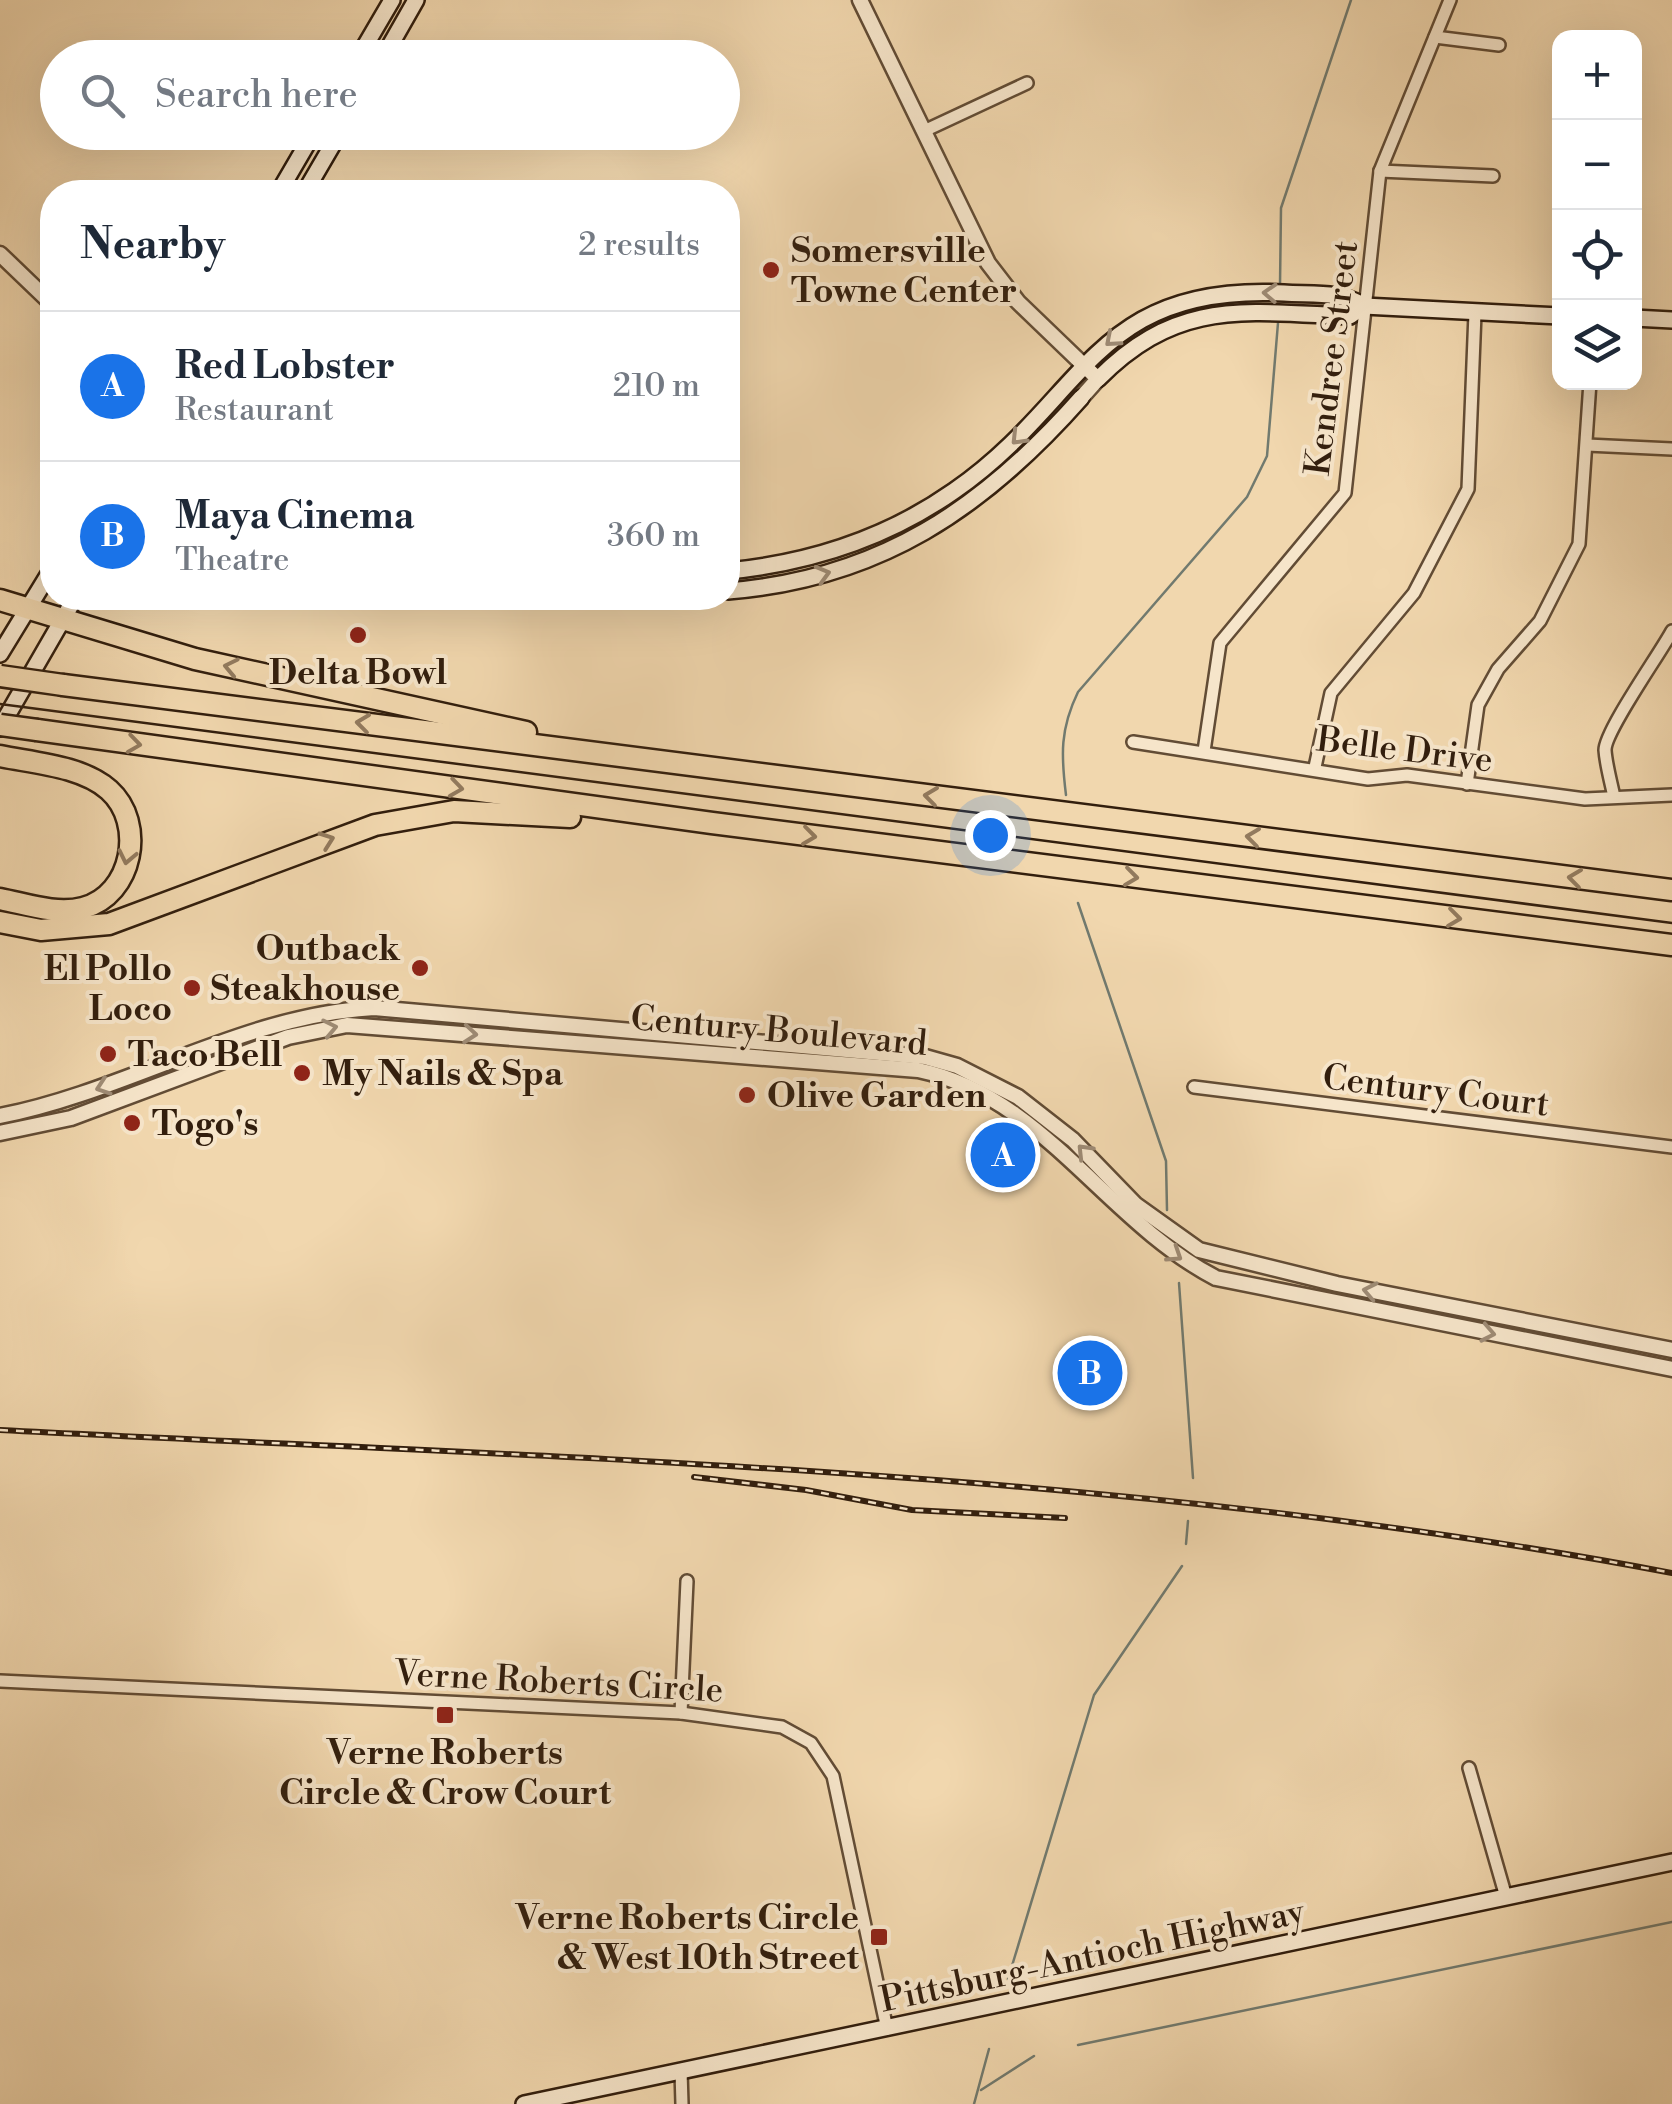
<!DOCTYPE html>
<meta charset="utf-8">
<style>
:root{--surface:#fff;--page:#f6f6f7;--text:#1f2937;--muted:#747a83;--line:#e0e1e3;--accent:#1a73e8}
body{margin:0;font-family:"Libre Bodoni",serif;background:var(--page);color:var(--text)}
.controls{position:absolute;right:30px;top:30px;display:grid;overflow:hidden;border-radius:20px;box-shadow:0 10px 40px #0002}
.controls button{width:90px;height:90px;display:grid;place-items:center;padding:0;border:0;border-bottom:2px solid var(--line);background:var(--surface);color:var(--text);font:50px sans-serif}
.you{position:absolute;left:990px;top:835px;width:35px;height:35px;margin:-25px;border:8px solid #fff;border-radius:50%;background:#1a73e8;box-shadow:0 0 0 15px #1a73e833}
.badge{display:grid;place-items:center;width:65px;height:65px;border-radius:50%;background:var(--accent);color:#fff;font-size:32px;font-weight:700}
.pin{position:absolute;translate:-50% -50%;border:5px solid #fff;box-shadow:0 2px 10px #0006}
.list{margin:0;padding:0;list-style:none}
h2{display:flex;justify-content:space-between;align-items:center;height:130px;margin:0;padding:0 40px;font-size:42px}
h2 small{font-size:32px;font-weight:400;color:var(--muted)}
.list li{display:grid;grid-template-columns:65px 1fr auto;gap:30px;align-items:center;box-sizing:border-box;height:150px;padding:0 40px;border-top:2px solid var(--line)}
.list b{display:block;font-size:38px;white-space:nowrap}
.list p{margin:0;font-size:32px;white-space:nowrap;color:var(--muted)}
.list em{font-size:32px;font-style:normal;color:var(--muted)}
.icon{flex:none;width:55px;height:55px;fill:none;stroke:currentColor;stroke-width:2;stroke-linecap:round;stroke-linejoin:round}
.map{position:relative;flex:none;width:1672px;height:2104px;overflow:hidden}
.search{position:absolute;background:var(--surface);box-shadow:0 10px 40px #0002;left:40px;top:40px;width:700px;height:110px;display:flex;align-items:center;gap:25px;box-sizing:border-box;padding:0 35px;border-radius:55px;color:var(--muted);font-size:38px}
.panel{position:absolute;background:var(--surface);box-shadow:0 10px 40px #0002;left:40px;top:180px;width:700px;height:430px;border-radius:40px}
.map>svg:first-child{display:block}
</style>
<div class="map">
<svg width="1672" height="2104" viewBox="0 0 1672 2104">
<rect width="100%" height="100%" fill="#f1d7ae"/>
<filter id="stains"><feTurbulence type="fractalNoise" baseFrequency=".002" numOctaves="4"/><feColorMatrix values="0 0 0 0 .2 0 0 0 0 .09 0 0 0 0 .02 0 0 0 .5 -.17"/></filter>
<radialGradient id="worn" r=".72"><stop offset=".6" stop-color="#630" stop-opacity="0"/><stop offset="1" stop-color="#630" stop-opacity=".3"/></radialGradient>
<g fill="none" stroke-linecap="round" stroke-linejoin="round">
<g stroke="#717a6f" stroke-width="2.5">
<polyline points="1280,285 1281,208 1351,0"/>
<path d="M1066,795C1061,755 1060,729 1078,692L1247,497L1267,456L1278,323"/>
<polyline points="1078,903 1166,1161 1167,1210"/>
<polyline points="1179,1283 1193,1478"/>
<polyline points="1186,1544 1188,1521"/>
<polyline points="1008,1979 1094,1695 1182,1566"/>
<polyline points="1078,2045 1672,1922"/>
<polyline points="981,2090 1034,2056"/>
<polyline points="974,2104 989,2049"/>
</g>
<g stroke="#624c35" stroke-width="16">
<g id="minor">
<polyline points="1435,37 1499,45"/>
<polyline points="924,131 1027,83"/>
<polyline points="1380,171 1493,176"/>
<polyline points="1587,445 1672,449"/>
<polyline points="1133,742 1368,779 1407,775 1585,799 1672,795"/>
<polyline points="1204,751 1220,643 1345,493 1380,171 1450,0"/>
<polyline points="1315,767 1331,693 1414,593 1468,489 1475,313"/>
<polyline points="1467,784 1478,705 1498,669 1540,621 1579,544 1590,382"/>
<path d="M1614,797C1611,782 1606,765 1605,750C1605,731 1659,655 1672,631"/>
<polyline points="1194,1087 1672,1147"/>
<polyline points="0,1681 681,1713 782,1727 811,1743 833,1776 887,2029"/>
<polyline points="681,1713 687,1581"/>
<polyline points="1469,1768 1506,1897"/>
<polyline points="681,2071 682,2104"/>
</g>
</g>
<g stroke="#624c35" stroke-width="19">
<g id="tertiary">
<polyline points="860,0 988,263 1018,302 1098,379 1081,398"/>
<polyline points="0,254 52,304"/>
<path d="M0,1116C128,1091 243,1015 374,1008L925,1057L957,1066L1018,1097L1073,1140L1136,1205L1199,1250L1337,1284L1672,1350"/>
<path d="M0,1133L71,1118L288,1037L347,1025L918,1070C1043,1096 1106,1221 1216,1278L1672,1369"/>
</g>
</g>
<g stroke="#321e0d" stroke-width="20">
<g id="secondary">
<polyline points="358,58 392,0"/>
<polyline points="383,58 416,0"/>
<polyline points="279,192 314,132"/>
<polyline points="305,192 340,132"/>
<polyline points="1634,318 1672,320"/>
<path d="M1098,379C1178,298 1245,312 1350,316L1364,306"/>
<path d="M728,571C809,563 887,538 954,491C1086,400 1092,283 1284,293C1311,295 1341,291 1364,306L1560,316"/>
<path d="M728,591C879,579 983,509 1081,398"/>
<polyline points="0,654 52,569"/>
<polyline points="0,728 75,598"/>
<polyline points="524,2104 1672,1862"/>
</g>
</g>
<g stroke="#321e0d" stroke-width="25">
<g id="motorway">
<polyline points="0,600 195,659 526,732"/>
<polyline points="63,685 1672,890"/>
<polyline points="37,730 712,823 1672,945"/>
<path d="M0,756C34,763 82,766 109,790C146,823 133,895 83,908C56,915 26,904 0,899"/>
<polyline points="0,922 41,930 109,924 375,825 454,811 570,817"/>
</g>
</g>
<use href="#minor" stroke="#f6e5ca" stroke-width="11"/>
<use href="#tertiary" stroke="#f6e5ca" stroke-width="14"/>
<use href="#secondary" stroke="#f6e5ca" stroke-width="15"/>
<use href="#motorway" stroke="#f1d7ae" stroke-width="20"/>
<polyline stroke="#321e0d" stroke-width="2.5" points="0,704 1672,923"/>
<g stroke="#321e0d" stroke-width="6">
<g id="rail">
<path d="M0,1430C559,1459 1121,1468 1672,1573"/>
<polyline points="694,1477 806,1490 912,1510 1065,1518"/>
</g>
</g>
<use href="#rail" stroke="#f6e5ca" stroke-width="2.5" stroke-dasharray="8" stroke-linecap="butt"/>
<g stroke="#321e0d" stroke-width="25" stroke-linecap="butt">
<g id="motorway-bridge">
<polyline points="0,676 63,685"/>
<polyline points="0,725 37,730"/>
</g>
</g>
<use href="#motorway-bridge" stroke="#f1d7ae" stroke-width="20"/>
</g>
<defs><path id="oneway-chevron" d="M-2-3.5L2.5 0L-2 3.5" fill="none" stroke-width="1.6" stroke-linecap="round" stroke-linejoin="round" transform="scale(2.5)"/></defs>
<g stroke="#9e8b75">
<use href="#oneway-chevron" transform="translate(1270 293) rotate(-177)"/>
<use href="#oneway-chevron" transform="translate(1112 340) rotate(139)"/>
<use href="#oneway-chevron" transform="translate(1018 438) rotate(134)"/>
<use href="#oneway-chevron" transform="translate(823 574) rotate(-16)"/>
<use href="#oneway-chevron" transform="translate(330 1028) rotate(-12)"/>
<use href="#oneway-chevron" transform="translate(470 1034) rotate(5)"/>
<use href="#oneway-chevron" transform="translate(103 1087) rotate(161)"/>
<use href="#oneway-chevron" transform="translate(1084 1151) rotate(-134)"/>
<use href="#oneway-chevron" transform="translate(1175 1255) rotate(33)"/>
<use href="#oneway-chevron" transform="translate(1370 1291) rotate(-169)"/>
<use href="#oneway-chevron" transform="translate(1488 1333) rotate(11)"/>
</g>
<g stroke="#927a5e">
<use href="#oneway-chevron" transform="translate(231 667) rotate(-168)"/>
<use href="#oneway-chevron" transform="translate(363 723) rotate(-173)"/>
<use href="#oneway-chevron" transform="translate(134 744) rotate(8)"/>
<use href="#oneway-chevron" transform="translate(456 788) rotate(8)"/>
<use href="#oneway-chevron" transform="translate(931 796) rotate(-173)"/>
<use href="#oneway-chevron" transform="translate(809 836) rotate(7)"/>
<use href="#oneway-chevron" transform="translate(1253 837) rotate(-173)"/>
<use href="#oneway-chevron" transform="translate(327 840) rotate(-20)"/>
<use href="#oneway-chevron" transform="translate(127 857) rotate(102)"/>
<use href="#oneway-chevron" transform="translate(1131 877) rotate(7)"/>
<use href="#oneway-chevron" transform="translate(1575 878) rotate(-173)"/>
<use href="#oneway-chevron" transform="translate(1454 918) rotate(7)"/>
</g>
<g fill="#8f2418" stroke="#f6e5ca" stroke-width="4">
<circle cx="771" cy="270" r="10"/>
<circle cx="358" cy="635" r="10"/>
<circle cx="420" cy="968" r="10"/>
<circle cx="192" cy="988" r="10"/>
<circle cx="108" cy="1054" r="10"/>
<circle cx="302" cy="1073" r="10"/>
<circle cx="747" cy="1095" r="10"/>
<circle cx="132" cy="1123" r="10"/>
<rect x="435" y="1705" width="20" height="20" rx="5"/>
<rect x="869" y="1927" width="20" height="20" rx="5"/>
</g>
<g text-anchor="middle" stroke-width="8" stroke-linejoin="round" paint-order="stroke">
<g font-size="35" font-weight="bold" fill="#321e0d" stroke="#f6e5ca" text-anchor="start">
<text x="791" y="262">Somersville<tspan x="791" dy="40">Towne Center</tspan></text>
<text x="358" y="684" text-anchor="middle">Delta Bowl</text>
<text x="400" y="960" text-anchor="end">Outback<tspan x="400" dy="40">Steakhouse</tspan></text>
<text x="172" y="980" text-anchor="end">El Pollo<tspan x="172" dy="40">Loco</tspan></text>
<text x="128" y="1066">Taco Bell</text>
<text x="322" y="1085">My Nails &amp; Spa</text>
<text x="767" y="1107">Olive Garden</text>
<text x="152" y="1135">Togo's</text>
<text x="445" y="1764" text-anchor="middle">Verne Roberts<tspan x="445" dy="40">Circle &amp; Crow Court</tspan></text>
<text x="859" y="1929" text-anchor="end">Verne Roberts Circle<tspan x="859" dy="40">&amp; West 10th Street</tspan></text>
</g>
<g font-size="35" fill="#321e0d" stroke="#f6e5ca">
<text transform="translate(1331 358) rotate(-83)" y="12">Kendree Street</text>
<text transform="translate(1405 749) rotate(7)" y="12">Belle Drive</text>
<text transform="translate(779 1030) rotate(5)" y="12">Century Boulevard</text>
<text transform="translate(1436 1090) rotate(7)" y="12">Century Court</text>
<text transform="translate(559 1681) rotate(3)" y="12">Verne Roberts Circle</text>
<text transform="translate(1092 1955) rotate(-12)" y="12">Pittsburg-Antioch Highway</text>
</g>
</g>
<rect width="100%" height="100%" filter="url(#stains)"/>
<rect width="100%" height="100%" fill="url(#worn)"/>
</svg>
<div class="controls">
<button>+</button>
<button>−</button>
<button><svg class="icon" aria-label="locate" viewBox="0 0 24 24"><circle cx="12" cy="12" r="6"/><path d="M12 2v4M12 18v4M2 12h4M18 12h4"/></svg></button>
<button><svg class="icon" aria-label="layers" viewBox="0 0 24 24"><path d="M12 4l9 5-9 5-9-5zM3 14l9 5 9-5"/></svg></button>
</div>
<div class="you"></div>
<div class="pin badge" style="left:1003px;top:1155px">A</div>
<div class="pin badge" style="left:1090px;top:1373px">B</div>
<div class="search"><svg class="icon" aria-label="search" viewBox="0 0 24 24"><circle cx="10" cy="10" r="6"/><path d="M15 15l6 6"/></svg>Search here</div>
<section class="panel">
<h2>Nearby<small>2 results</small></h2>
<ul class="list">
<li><span class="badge">A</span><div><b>Red Lobster</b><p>Restaurant</p></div><em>210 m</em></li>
<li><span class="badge">B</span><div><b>Maya Cinema</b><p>Theatre</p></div><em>360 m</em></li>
</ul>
</section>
</div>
